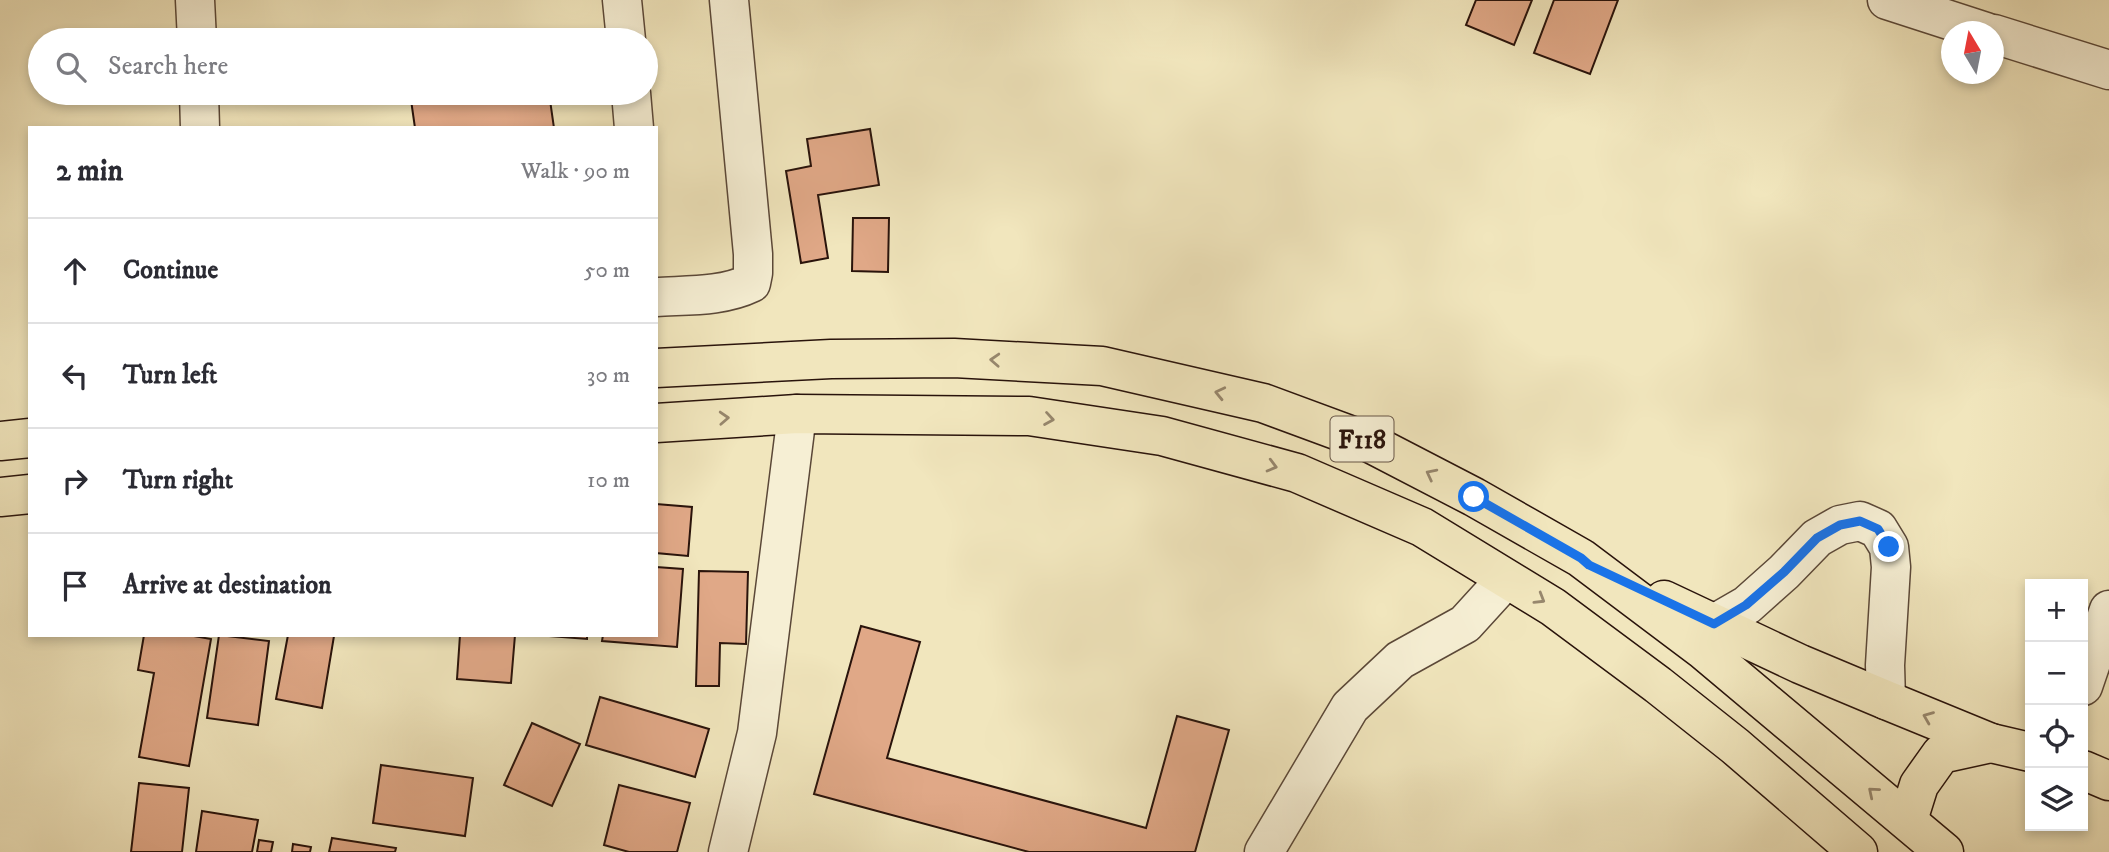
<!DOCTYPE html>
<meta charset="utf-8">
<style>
:root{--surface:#fff;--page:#f2f2f3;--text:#2b2b33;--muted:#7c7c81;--line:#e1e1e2}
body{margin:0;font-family:"IM FELL DW Pica",serif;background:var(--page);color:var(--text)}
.controls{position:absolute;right:21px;bottom:21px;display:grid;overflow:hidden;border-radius:0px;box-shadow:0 4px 10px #0003}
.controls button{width:63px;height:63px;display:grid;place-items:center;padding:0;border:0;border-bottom:2px solid var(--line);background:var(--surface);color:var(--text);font:35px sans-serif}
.compass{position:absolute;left:1941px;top:21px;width:63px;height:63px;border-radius:50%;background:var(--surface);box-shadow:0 4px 10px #0003;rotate:350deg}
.stop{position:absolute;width:21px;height:21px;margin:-16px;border:5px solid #1a73e8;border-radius:50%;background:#fff}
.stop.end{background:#1a73e8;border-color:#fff;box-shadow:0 2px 7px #0008}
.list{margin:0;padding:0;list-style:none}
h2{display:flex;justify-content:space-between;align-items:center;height:91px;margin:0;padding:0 28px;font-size:30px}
h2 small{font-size:23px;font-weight:400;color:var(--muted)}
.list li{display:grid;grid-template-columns:46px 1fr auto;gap:21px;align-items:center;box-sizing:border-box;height:105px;padding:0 28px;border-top:2px solid var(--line)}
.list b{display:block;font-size:26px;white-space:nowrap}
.list em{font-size:23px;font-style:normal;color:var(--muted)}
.icon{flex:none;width:38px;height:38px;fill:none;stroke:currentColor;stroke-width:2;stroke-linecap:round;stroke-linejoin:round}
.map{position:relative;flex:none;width:2109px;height:852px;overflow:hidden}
.search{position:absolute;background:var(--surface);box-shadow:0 4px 10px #0003;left:28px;top:28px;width:630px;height:77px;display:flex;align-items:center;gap:18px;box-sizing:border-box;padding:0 24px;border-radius:38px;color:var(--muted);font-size:26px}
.panel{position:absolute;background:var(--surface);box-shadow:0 4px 10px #0003;left:28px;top:126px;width:630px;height:511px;border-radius:0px}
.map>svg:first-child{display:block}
</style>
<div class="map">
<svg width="2109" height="852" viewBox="0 0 2109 852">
<rect width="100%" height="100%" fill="#f1e6bd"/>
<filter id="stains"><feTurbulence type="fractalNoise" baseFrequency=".00286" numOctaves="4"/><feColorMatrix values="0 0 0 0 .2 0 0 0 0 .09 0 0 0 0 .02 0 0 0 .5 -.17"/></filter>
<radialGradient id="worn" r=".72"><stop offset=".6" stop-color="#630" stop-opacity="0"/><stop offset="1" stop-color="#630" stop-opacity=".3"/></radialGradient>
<g fill="#e0a887" stroke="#29130b" stroke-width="2">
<polygon points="1476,0 1532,0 1514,45 1466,25"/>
<polygon points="1554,0 1618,0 1590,74 1534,53"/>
<polygon points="410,93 549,93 554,128 415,128"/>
<polygon points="870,129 879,185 818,195 828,258 801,263 786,171 811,166 807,139"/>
<polygon points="853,218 889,218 888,272 852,271"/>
<polygon points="656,504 692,507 688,556 656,553"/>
<polygon points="656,567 683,569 677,647 602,641 603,635 656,635"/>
<polygon points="699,571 748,572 746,644 720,643 719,686 696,686"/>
<polygon points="861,626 920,642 887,758 1146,828 1177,716 1229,730 1195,852 1029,852 814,794"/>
<polygon points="144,635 188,635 211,639 189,766 139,757 154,673 138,670"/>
<polygon points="219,635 269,641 258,725 207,718"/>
<polygon points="288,635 334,636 322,708 276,699"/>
<polygon points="460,635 515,635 511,683 457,679"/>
<polygon points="536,635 587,635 587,639"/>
<polygon points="600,697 709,729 695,777 586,745"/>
<polygon points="532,723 580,744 552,806 504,785"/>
<polygon points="381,765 473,778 465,836 373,823"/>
<polygon points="139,783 189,788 182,852 131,852"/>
<polygon points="619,785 690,803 677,852 629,852 604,845"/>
<polygon points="202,811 258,820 252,852 196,852"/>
<polygon points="332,838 396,848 395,852 329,852"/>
<polygon points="259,840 273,842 271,852 257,852"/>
<polygon points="293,844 311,847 310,852 292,852"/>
</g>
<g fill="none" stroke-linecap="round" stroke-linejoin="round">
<g stroke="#5b4838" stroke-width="41">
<g id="minor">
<polyline points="195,0 197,40"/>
<polyline points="622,0 626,40"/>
<polyline points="1887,0 1986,32"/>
<polyline points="1994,34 2109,70"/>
<polyline points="199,93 200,128"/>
<polyline points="631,93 634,128"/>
<path d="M656,297C688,295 722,297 751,283L753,273V254L729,0"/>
<polyline points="1714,624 1747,605 1784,572 1817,538 1840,525 1860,521 1878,529 1889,547 1891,567 1885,665 1886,700"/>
<polyline points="2083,686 2109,610"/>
<polyline points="728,852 757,733 797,414"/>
<polyline points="1264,852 1350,707 1400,660 1465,624 1506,579"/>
</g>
</g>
<g stroke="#29130b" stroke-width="41">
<g id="major">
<polyline points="656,368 831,359 954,358 1102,366 1263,403 1366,441 1474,497 1581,558 1702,649 1944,852"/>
<polyline points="656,423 797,414 1029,416 1162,436 1297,473 1422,527 1553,607 1658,685 1735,746 1858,852"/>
<polyline points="0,441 30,438"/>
<polyline points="0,497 30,494"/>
<polyline points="1664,600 1800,664 1886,700 1991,743 2030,752"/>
<polyline points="2083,770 2109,781"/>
<polyline points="1908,820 1919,785 1941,754 1991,743"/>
</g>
</g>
<use href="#minor" stroke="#f6efd4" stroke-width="38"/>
<use href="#major" stroke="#f1e6bd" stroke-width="38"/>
</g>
<defs><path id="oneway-chevron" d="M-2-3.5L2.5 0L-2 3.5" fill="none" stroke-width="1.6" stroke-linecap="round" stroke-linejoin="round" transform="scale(1.75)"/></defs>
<g stroke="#97876d">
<use href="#oneway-chevron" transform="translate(995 360) rotate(-177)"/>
<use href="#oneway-chevron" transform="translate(1220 393) rotate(-167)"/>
<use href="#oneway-chevron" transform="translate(724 418) rotate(-3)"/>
<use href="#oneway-chevron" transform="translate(1049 419) rotate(9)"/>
<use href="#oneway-chevron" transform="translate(1272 466) rotate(15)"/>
<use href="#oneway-chevron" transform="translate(1431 474) rotate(-153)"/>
<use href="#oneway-chevron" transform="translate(1540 599) rotate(31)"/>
<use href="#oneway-chevron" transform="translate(1928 717) rotate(-158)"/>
<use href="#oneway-chevron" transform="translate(1873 792) rotate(-140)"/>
</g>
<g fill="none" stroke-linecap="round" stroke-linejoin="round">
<polyline stroke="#1a73e8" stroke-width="9" points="1474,497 1581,558 1589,565 1714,624 1746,605 1784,572 1817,538 1840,525 1860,521 1878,529 1889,547"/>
</g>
<g text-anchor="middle" stroke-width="5" stroke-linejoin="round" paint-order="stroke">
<rect fill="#f6efd4" stroke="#665547" stroke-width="2" x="1330.5" y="416.5" width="63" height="45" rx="5"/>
<g font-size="26" font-weight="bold" fill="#29130b">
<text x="1362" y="448">F118</text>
</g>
</g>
<rect width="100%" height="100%" filter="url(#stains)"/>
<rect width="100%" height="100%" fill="url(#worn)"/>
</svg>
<div class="controls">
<button>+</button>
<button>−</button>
<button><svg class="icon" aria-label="locate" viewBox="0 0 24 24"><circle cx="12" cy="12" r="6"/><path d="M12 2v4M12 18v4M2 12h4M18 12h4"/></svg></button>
<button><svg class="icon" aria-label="layers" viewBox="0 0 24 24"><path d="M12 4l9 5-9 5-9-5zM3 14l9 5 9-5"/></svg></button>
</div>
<svg class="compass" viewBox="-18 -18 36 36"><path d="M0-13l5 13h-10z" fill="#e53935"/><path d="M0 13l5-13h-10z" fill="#7c7c81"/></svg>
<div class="stop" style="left:1474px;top:497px"></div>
<div class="stop end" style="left:1889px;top:547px"></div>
<div class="search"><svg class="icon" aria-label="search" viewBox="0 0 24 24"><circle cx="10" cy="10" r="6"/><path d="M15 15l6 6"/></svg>Search here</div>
<section class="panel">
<h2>2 min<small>Walk · 90 m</small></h2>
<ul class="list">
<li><svg class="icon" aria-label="ahead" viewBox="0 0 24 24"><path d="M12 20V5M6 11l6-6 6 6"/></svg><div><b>Continue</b></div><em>50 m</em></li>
<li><svg class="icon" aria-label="left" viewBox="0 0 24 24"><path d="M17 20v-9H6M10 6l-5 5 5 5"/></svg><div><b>Turn left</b></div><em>30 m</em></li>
<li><svg class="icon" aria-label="right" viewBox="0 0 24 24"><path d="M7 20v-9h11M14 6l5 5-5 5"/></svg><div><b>Turn right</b></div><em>10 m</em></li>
<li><svg class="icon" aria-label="arrive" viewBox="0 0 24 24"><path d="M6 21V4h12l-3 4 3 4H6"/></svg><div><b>Arrive at destination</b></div></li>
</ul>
</section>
</div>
